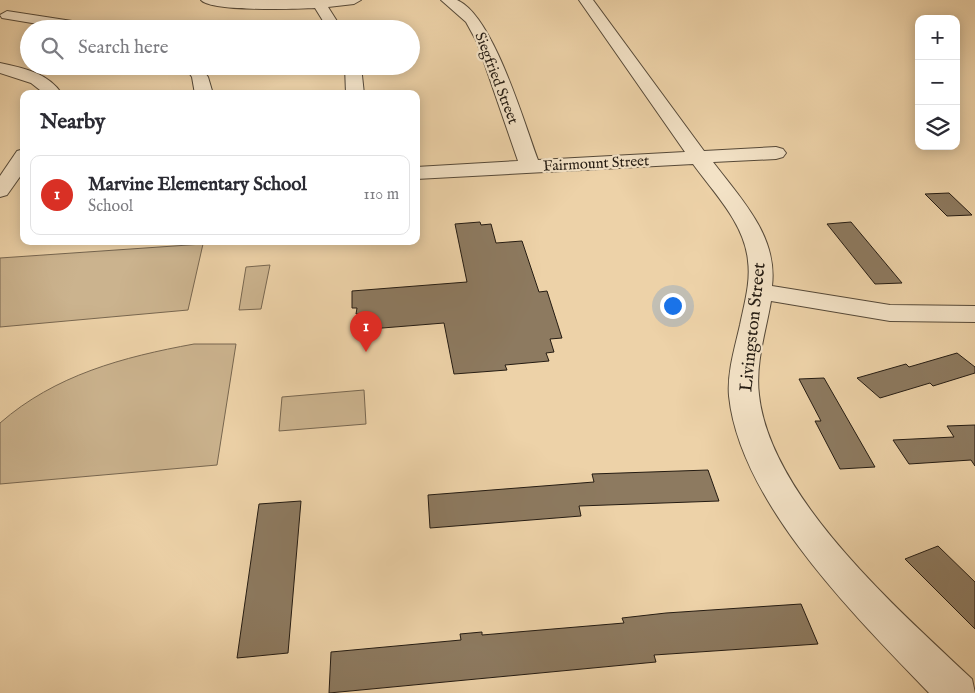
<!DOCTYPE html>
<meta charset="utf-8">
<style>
:root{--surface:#fff;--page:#f7f7f7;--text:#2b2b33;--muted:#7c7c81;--line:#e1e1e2;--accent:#d93025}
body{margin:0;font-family:"IM FELL English",serif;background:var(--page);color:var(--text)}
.controls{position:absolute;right:15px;top:15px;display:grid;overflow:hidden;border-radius:10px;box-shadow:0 2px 12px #0003}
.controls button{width:45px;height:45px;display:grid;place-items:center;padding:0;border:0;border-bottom:1px solid var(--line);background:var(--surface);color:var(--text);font:25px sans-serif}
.you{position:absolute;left:672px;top:305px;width:18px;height:18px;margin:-12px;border:4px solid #fff;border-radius:50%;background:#1a73e8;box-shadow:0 0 0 8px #1a73e833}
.badge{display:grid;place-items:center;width:32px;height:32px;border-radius:50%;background:var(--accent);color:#fff;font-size:16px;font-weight:700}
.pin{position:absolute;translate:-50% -41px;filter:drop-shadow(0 1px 2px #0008)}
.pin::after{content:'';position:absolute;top:26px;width:18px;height:15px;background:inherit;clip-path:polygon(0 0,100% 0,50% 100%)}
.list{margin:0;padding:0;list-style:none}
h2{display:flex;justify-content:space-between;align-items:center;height:65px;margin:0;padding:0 20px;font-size:21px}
h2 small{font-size:16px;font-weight:400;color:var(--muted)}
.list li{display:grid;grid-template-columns:32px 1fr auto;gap:15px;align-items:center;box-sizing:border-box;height:80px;margin:0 10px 10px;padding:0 10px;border:1px solid var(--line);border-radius:10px}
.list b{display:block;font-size:19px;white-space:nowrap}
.list p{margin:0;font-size:16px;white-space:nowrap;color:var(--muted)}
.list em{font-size:16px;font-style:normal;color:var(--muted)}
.icon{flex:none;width:28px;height:28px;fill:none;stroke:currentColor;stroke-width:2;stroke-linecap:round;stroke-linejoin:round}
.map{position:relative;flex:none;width:975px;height:693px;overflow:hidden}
.search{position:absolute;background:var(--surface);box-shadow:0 2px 12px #0003;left:20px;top:20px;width:400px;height:55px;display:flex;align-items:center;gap:12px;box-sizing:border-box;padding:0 18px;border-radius:28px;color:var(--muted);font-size:19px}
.panel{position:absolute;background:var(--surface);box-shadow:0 2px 12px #0003;left:20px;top:90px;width:400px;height:155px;border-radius:10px}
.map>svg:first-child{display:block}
</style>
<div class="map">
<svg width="975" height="693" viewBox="0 0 975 693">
<rect width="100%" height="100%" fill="#edd2a8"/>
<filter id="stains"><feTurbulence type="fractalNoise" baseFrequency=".004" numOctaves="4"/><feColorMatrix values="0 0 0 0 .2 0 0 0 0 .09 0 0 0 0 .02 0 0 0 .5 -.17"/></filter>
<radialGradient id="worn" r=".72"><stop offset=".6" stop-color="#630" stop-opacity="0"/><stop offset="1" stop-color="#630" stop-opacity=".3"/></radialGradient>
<g fill="#cbb38e" stroke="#786750">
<polygon points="203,244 188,310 0,327 0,258"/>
<polygon points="270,265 261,309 239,310 246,267"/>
<path d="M194,344H236L217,465L0,484V423C55,375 123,357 194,344Z"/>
<polygon points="364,390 366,424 279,431 282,397"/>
</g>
<g fill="#8d7a60" stroke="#241b12">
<polygon points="949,193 972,215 947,216 925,194"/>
<polygon points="480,222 481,225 491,224 496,243 522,241 539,292 547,291 562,338 550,339 554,352 546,353 549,361 505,365 507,370 454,374 444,323 370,329 370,313 356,314 357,308 352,308 352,291 467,282 455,224"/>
<polygon points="851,222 902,283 875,284 827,224"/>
<polygon points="957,353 975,367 975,373 933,386 930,383 880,398 857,378 906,364 909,367"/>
<polygon points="824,378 875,467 840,469 815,421 821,421 799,379"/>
<polygon points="975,425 975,466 971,460 909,464 893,440 954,437 947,426"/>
<polygon points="708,470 719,501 579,506 581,516 430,528 428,495 594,482 592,474"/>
<polygon points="301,501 288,653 237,658 259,504"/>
<polygon points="938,546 975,582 975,629 905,559"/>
<polygon points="801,604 818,644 654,655 656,662 329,693 331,652 461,640 460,634 482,632 482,635 624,623 622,618 666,613"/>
</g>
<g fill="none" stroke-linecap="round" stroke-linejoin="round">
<g stroke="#564938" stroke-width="2">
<g id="minor">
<path d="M201,0H361L354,4L328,7L342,29H328L315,8C297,9 211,12 201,0Z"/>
<path d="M441,0C446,0 453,0 457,0C493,15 524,123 538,160L685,152L579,0H593L704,151L776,147L783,149L786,153L783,157L776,159L713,162C741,199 778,236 772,286L890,305L975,306V322L890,321L771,301C766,331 755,364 759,395C770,498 900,611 972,679L975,693H929C857,618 740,503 729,396C727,373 735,347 740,325C744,305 751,282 748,261C745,224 714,193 693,164L416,179V167L518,161L477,42L466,22Z"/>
<polygon points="7,11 98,25 105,29 68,29 2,18 0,15"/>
<path d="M0,63C24,68 48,73 62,94H45L31,83L0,73Z"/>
<polygon points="184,66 200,66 208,77 213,94 195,94 192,77"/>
<polygon points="345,66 361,66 364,94 346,94"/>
<polygon points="24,149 24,171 7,195 0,197 0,176 17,151"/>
</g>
</g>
<use href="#minor" fill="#f3e2c6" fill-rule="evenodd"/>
</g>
<g text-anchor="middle" stroke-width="4.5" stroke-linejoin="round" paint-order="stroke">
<g font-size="15" fill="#241b12" stroke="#f3e2c6">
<text transform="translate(497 78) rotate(69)" y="5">Siegfried Street</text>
<text transform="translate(596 163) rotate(-3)" y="5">Fairmount Street</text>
</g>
<g font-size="18" fill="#241b12" stroke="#f3e2c6">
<text transform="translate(752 327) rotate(-84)" y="6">Livingston Street</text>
</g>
</g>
<rect width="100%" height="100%" filter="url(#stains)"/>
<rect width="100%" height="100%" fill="url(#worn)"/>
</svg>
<div class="controls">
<button>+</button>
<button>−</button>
<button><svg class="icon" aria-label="layers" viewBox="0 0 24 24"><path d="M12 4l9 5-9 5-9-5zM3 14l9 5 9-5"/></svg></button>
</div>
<div class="you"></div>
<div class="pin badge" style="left:366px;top:352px">1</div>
<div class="search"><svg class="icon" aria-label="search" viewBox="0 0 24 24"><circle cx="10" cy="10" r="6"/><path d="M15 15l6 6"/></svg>Search here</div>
<section class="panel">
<h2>Nearby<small></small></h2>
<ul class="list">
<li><span class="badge">1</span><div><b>Marvine Elementary School</b><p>School</p></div><em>110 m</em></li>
</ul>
</section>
</div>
